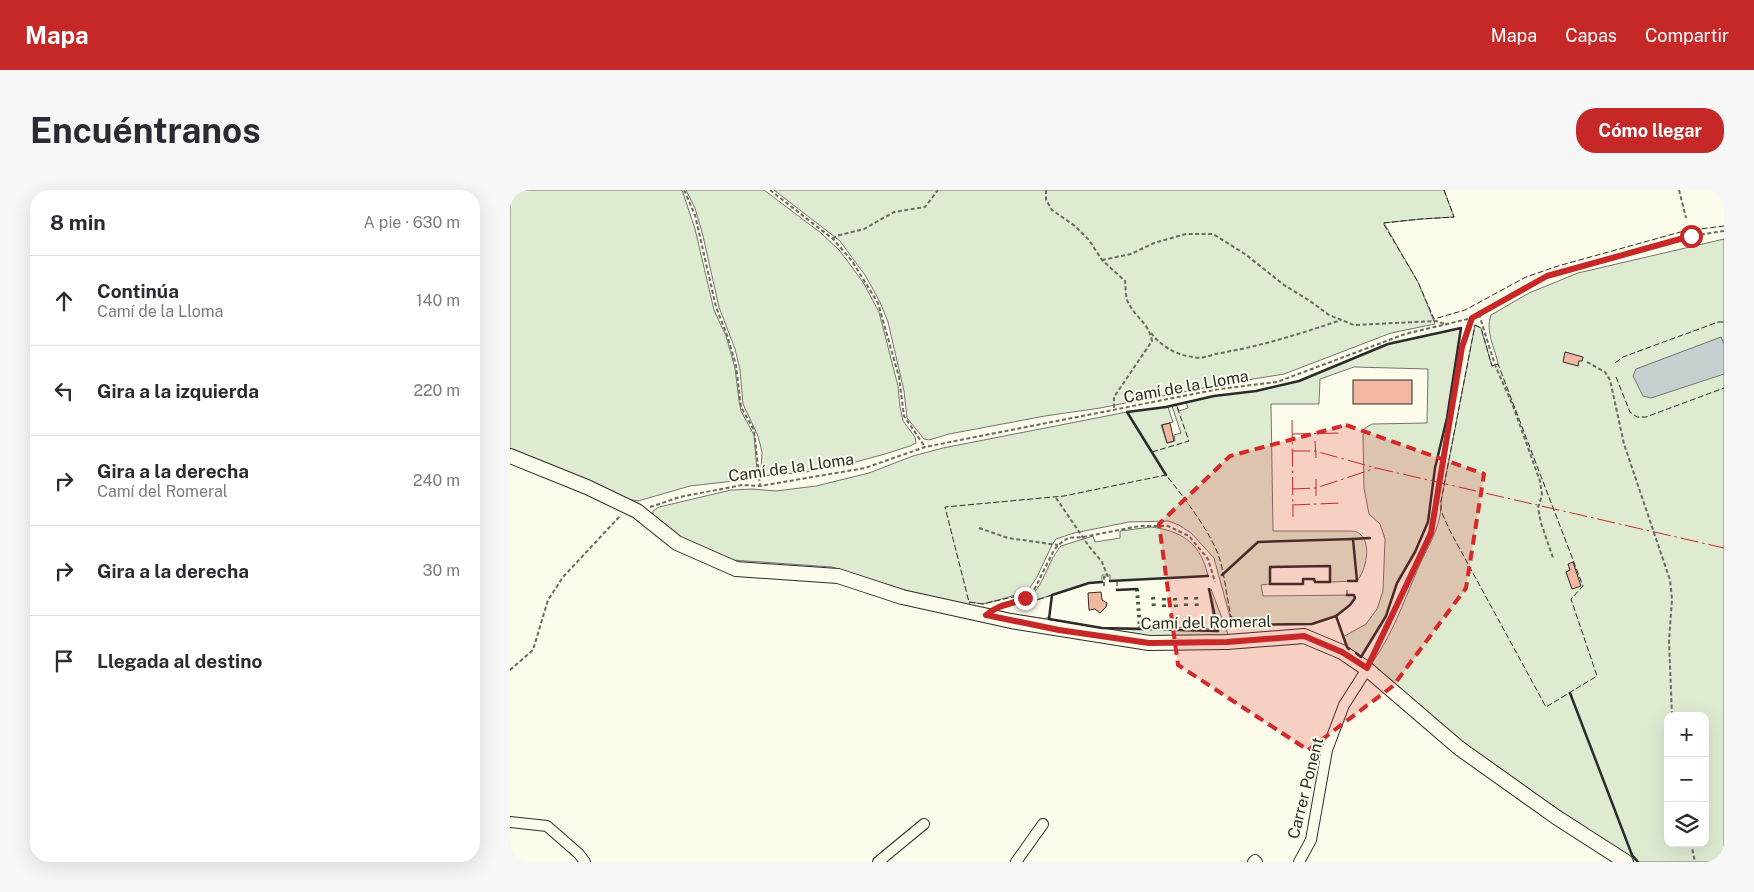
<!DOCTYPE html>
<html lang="es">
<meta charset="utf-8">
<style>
:root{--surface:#fff;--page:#f7f7f7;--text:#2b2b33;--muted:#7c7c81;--line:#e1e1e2;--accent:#c62828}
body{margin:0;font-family:"Public Sans",sans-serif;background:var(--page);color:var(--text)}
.controls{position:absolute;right:15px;bottom:15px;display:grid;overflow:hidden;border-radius:10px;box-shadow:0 5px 20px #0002}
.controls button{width:45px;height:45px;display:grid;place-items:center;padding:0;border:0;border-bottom:1px solid var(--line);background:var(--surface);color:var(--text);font:25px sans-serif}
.stop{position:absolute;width:15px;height:15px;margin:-11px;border:4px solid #c62828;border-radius:50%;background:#fff}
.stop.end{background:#c62828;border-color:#fff;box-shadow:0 1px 5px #0008}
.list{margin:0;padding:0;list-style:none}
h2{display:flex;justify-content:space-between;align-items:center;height:65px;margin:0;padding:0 20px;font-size:21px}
h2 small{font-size:16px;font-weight:400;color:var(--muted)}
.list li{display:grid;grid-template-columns:32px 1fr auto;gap:15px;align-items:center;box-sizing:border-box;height:90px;padding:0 20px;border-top:1px solid var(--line)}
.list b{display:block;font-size:19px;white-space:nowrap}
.list p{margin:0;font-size:16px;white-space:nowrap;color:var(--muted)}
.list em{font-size:16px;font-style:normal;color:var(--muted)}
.icon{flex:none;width:28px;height:28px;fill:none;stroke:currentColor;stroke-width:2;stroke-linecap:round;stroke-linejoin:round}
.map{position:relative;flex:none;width:1214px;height:672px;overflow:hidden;border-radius:20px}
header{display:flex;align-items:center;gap:30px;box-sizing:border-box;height:70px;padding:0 25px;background:var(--accent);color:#fff}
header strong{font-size:24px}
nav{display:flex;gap:28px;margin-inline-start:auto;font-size:18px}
.intro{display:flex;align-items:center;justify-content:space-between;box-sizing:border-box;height:120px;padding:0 30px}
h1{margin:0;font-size:35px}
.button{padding:12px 22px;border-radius:20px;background:var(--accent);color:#fff;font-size:18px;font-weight:700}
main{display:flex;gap:30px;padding:0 30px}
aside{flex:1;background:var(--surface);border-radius:20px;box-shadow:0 5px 20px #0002}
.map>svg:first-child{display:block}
</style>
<header>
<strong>Mapa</strong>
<nav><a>Mapa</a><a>Capas</a><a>Compartir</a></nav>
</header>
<div class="intro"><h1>Encuéntranos</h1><a class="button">Cómo llegar</a></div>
<main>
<aside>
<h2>8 min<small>A pie · 630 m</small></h2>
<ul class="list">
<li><svg class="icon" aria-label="ahead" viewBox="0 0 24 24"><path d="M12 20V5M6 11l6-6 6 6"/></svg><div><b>Continúa</b><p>Camí de la Lloma</p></div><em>140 m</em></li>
<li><svg class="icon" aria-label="left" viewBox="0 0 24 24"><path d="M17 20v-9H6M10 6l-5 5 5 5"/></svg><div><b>Gira a la izquierda</b></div><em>220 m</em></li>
<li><svg class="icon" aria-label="right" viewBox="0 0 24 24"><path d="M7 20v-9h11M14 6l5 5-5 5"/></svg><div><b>Gira a la derecha</b><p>Camí del Romeral</p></div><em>240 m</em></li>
<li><svg class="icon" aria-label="right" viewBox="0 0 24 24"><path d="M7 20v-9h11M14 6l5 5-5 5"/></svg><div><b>Gira a la derecha</b></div><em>30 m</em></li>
<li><svg class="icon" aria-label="arrive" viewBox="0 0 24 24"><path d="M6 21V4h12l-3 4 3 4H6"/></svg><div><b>Llegada al destino</b></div></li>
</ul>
</aside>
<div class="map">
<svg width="1214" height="672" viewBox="0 0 1214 672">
<rect width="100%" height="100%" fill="#fdfbea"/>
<g fill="#deebd1" stroke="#74746e" fill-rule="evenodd">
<polygon points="0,0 172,0 185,39 204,120 216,146 225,178 229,211 231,221 244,245 247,280 241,289 180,296 128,311 117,309 52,279 0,261"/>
<polygon points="176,0 254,0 311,43 330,61 353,92 369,122 388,196 390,217 393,231 405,247 406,253 400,256 375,264 327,277 296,282 253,286 251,280 252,262 248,246 233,214 230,180 225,159 209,117 193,46 185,18"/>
<polygon points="264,0 934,0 944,27 911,29 874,33 908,92 925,134 881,143 774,184 719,193 590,218 535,226 439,244 419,250 414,249 397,228 394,201 378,132 370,112 355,85 330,51"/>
<path d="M1214,49V672H1128L1124,669V671L960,559L861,478L862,473C883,443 892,416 906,383C916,358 932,338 931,311L965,135L971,138L982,176L988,174C985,158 975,142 981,125L1019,103L1068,83ZM1158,526H1195V653H1158Z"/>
<path d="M951,138L937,228L925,278L918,332L905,362L887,393L876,426L851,467L837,457L833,447L856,434L867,419L873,401L875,349L870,334L859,324L854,298L853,245L855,238L862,234L917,233L918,179L844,177L810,189L809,214H761L763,341H838C842,341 847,341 850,344C862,354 856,380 847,391L820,392V376L760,377V394L751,395L753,406L844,405L845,408L840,415L826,426L802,434L731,435L720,427L704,368L681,343L669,335L658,331L619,332L564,343L546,349L542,355L527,387L517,402L473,414L459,412L460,416L411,405L322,377L222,370L180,353L151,337L143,329V321L149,317L221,300L242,299L266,301L306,296L359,283L403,266L433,258L617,222L658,217L663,232L651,235L657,253L665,251L664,245L671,243L662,216L666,214L669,221L678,218L676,212L704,206L746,201L789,191L878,154Z"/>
<path d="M641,337C673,341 691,354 698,386L600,391V385H592V392L579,393L511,415L510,413C535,401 534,376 551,356L583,346L585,352L610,348V341Z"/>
<polygon points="699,399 701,399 719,447 643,449 510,426 510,425 536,429 537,427 543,430 592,438 629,438 629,436 705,439"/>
</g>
<polygon fill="#c7d0d0" stroke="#74746e" points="1211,147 1214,154 1214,184 1141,208 1133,206 1123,186 1126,179"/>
<g fill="#f2b8a0" stroke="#2b2b2b">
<polygon points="1055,162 1073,167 1072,171 1069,171 1068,176 1053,172"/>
<rect x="843" y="190" width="59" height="24"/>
<polygon points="660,233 664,251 657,253 652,235"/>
<polygon points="1063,372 1071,396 1062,399 1056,382 1060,380 1058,374"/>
<polygon points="591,402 592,410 597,413 596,417 590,423 585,419 579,420 578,403"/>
</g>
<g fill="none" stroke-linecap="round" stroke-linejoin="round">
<g stroke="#2b2b2b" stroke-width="12">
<g id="street">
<polyline points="0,632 37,636 69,664 75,672"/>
<polyline points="368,672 414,634"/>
<polyline points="506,672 533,634"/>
<polyline points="743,672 745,670 747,672"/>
<polyline points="789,672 801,650 817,560 834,515 857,479"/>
</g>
</g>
<g stroke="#2b2b2b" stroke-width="16">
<polyline id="secondary" points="0,266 77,297 127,321 167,353 226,379 328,386 392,407 501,431 639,453 717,452 794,446 832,462 857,479 949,558 1046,627 1116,672"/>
</g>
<g stroke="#6a6964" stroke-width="2" stroke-dasharray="4 2.5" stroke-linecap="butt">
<polyline points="174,0 185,25 206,117 217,145 226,175 231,217 244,240 250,295"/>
<polyline points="260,0 323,49 342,71 368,113 389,187 394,226 415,257"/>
<path d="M536,0V10L542,20L565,36L579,50L592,70L615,91C616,98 615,108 619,114C627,129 638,132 642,151L604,207V219"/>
<polyline points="1169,0 1176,28"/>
<polyline points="323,49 326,46 354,39 384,22 415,17 428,0"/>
<polyline points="592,70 621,64 644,53 676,44 703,44 735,64 774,95 800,111 819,125 844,135 926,131 935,134"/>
<polyline points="969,124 985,175 1003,216 1030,291 1032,305 1028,318 1031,333 1043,368"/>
<path d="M641,143C651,156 666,165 683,167C690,169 699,166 705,164C748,157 790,144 831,130"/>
<polyline points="1077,172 1095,182 1100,190 1114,254 1160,390 1162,409 1159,451 1162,526"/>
<polyline points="546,308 578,355 592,372 598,387 594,387 594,397"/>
<polyline points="140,317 170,307 232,295 250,296 355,278 415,257 709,199 767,192 895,144 962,128 1037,86 1181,46 1214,41"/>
<polyline points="469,338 498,348 548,355"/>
<polyline points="490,416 509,411 523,402 543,362 548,355 558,348 573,347 630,336 658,336 679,346 698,369 705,392"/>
<polyline points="862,467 921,343 952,157 962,128"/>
<polyline points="0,480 23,460 38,410 53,387 110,326"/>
<polyline points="1181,653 1185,672"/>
</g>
<use href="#street" stroke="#fdfbea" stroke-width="10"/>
<use href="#secondary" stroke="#fdfbea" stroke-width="14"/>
<g stroke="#34623c" stroke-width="4" stroke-dasharray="2.5 4" stroke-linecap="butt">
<polyline points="627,399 630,438"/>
<polyline points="643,407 644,418"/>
<polyline points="676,407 676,417"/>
<polyline points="686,407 687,418"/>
<polyline points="665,408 666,417"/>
<polyline points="654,417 654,407"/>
</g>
<g stroke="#2b2b2b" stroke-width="1" stroke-dasharray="6 2.5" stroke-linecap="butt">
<polyline points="934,0 944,27 911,29 873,33 908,92 924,129 955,120 1016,87 1048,76 1174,41 1214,36"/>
<polygon points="965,135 971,138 982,176 988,174 1073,396 1061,409 1087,486 1036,517 940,341 931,321 931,311"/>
<polyline points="1105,173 1113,167 1208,132 1214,132"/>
<polyline points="1106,187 1120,222 1127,227 1136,227 1214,198"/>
<polyline points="642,262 679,251 666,214"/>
<polyline points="607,390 607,400"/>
<polyline points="837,400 837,405"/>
<path d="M542,405L511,415L507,406L473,414L459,412L435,317L554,306L656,285C673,306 703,345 710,370C715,388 717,408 721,427L713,431L706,430"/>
</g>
<g stroke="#2b2b2b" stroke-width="2.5">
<polyline points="656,285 617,222 656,217 704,206 746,201 789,191 878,154 951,138 937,228 925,278 918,332 905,362 887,393 876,426 851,467 846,463"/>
<polygon points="820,376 820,392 805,392 804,389 793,389 793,394 760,394 760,377"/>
<polyline points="712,385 748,352 843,349"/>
<polyline points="600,391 698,386"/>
<polyline points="838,391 847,391 843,349 860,348"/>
<polyline points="592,392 579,393 542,405 539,429 592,438 708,441 699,399"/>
<polyline points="607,400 627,399"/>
<polyline points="826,426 840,415 845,408 844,405 837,405"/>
<polyline points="721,427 731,435 802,434 826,426 837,457 839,459"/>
<polyline points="1060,503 1122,665 1128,672"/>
</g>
<g stroke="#c62828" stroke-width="1" stroke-dasharray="18 4 2.5 4" stroke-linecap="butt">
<polyline points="782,230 783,327"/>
<polyline points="782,244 830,243"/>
<polyline points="805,251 806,268"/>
<polyline points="782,261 805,261 866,278 1214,358"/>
<polyline points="806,289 806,306"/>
<polyline points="782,299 806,298 866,278"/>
<polyline points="782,315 831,313"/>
</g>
</g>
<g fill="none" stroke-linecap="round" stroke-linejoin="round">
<path stroke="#c62828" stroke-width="6" d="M515,408C500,416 492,412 476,425L549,440L639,453L717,452L794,446L832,462L857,478L921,343L952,157L962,128L1037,86L1181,46"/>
</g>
<path fill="#d62828" fill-opacity="0.2" stroke="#d62828" stroke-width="4" stroke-dasharray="10 6" stroke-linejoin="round" d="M836,235L974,284L956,398L883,496L798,560L668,475L649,334L720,266Z"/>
<g text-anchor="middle" stroke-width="4" stroke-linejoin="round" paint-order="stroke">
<g font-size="16" fill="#2b2b2b" stroke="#fdfbea">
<text transform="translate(676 196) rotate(-10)" y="6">Camí de la Lloma</text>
<text transform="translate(281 277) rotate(-8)" y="6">Camí de la Lloma</text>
<text transform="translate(696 432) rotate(-1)" y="6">Camí del Romeral</text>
<text transform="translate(795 598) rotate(-76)" y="6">Carrer Ponent</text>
</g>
</g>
</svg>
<div class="controls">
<button>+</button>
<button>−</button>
<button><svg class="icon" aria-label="layers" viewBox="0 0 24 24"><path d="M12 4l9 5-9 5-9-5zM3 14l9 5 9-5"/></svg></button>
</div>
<div class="stop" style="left:1181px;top:46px"></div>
<div class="stop end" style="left:515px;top:408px"></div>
</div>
</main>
